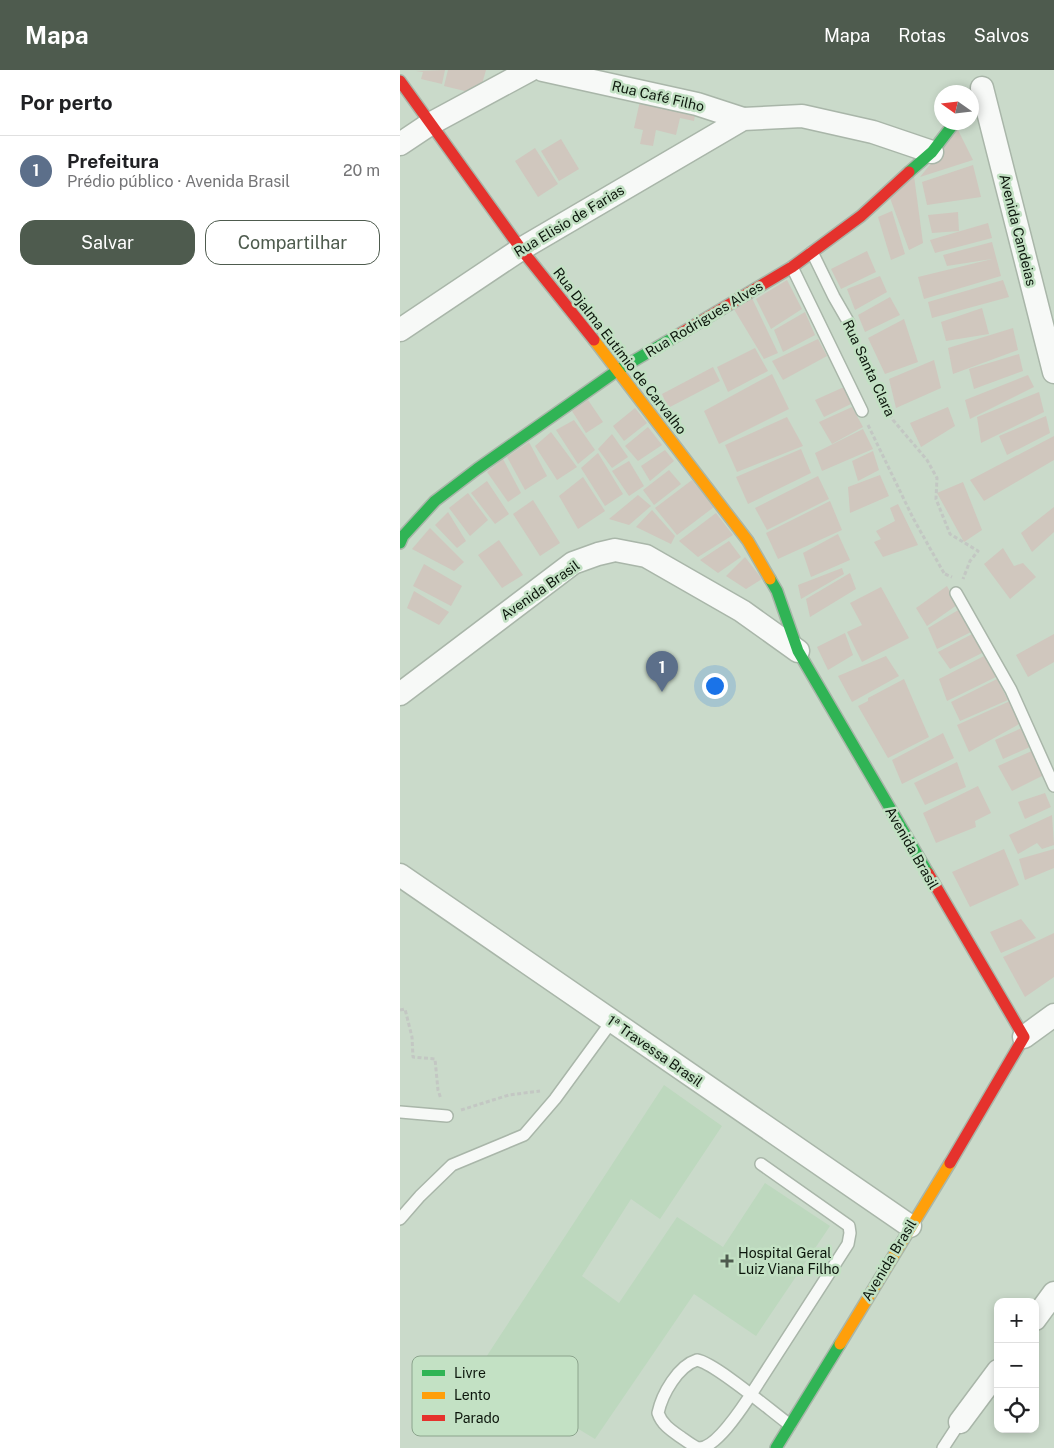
<!DOCTYPE html>
<html lang="pt">
<meta charset="utf-8">
<style>
:root{--surface:#fff;--page:#f6f6f6;--text:#202124;--muted:#757577;--line:#e0e0e0;--accent:#4e5b4e}
body{margin:0;font-family:"Public Sans",sans-serif;background:var(--page);color:var(--text)}
.controls{position:absolute;right:15px;bottom:15px;display:grid;overflow:hidden;border-radius:10px;box-shadow:0 2px 8px #0003}
.controls button{width:45px;height:45px;display:grid;place-items:center;padding:0;border:0;border-bottom:1px solid var(--line);background:var(--surface);color:var(--text);font:25px sans-serif}
.compass{position:absolute;left:534px;top:15px;width:45px;height:45px;border-radius:50%;background:var(--surface);box-shadow:0 2px 8px #0003;rotate:284deg}
.you{position:absolute;left:314px;top:615px;width:18px;height:18px;margin:-12px;border:4px solid #fff;border-radius:50%;background:#1a73e8;box-shadow:0 0 0 8px #1a73e833}
.badge{display:grid;place-items:center;width:32px;height:32px;border-radius:50%;background:var(--accent);color:#fff;font-size:16px;font-weight:700}
.pin{position:absolute;translate:-50% -41px;filter:drop-shadow(0 1px 2px #0008)}
.pin::after{content:'';position:absolute;top:26px;width:18px;height:15px;background:inherit;clip-path:polygon(0 0,100% 0,50% 100%)}
.list{margin:0;padding:0;list-style:none}
h2{display:flex;justify-content:space-between;align-items:center;height:65px;margin:0;padding:0 20px;font-size:21px}
h2 small{font-size:16px;font-weight:400;color:var(--muted)}
.list li{display:grid;grid-template-columns:32px 1fr auto;gap:15px;align-items:center;box-sizing:border-box;height:70px;padding:0 20px;border-top:1px solid var(--line)}
.list b{display:block;font-size:19px;white-space:nowrap}
.list p{margin:0;font-size:16px;white-space:nowrap;color:var(--muted)}
.list em{font-size:16px;font-style:normal;color:var(--muted)}
.actions{display:flex;gap:10px;padding:15px 20px}
.actions a{flex:1;padding:11px 0;border:1px solid var(--accent);border-radius:15px;text-align:center;font-size:18px;color:var(--accent)}
.actions .main{background:var(--accent);color:#fff}
.icon{flex:none;width:28px;height:28px;fill:none;stroke:currentColor;stroke-width:2;stroke-linecap:round;stroke-linejoin:round}
.map{position:relative;flex:none;width:654px;height:1378px;overflow:hidden}
header{display:flex;align-items:center;gap:30px;box-sizing:border-box;height:70px;padding:0 25px;background:var(--accent);color:#fff}
header strong{font-size:24px}
nav{display:flex;gap:28px;margin-inline-start:auto;font-size:18px}
main{display:flex}
aside{flex:1;background:var(--surface)}
.map>svg:first-child{display:block}
</style>
<header>
<strong>Mapa</strong>
<nav><a>Mapa</a><a>Rotas</a><a>Salvos</a></nav>
</header>
<main>
<aside>
<h2>Por perto<small></small></h2>
<ul class="list">
<li><span class="badge" style="background:#5c6f8a">1</span><div><b>Prefeitura</b><p>Prédio público · Avenida Brasil</p></div><em>20 m</em></li>
</ul>
<div class="actions"><a class="main">Salvar</a><a>Compartilhar</a></div>
</aside>
<div class="map">
<svg width="654" height="1378" viewBox="0 0 654 1378">
<rect width="100%" height="100%" fill="#cadaca"/>
<polygon fill="#bdd8be" points="264,1015 322,1056 260,1149 231,1129 182,1206 219,1233 277,1147 323,1177 365,1113 430,1156 356,1266 294,1224 195,1369 117,1322 98,1353 60,1327"/>
<g fill="#d0c7be">
<polygon points="45,0 42,14 21,9 23,2 16,1"/>
<polygon points="48,0 86,0 82,14 69,22 44,16"/>
<polygon points="242,22 297,34 294,51 280,48 276,65 256,60 253,76 240,74 243,60 234,58"/>
<polygon points="558,60 573,90 520,107"/>
<polygon points="161,69 179,99 159,111 141,81"/>
<polygon points="135,78 158,114 138,127 115,91"/>
<polygon points="573,95 581,127 527,135 522,112"/>
<polygon points="514,106 523,173 509,180 490,128"/>
<polygon points="492,141 505,184 491,190 478,147"/>
<polygon points="558,142 559,161 532,163 528,145"/>
<polygon points="588,153 592,168 535,183 530,170"/>
<polygon points="592,172 601,206 524,229 518,207 592,189 547,196 543,185"/>
<polygon points="467,181 476,202 441,219 431,199"/>
<polygon points="480,206 487,222 455,240 447,219"/>
<polygon points="387,210 402,239 371,259 356,229"/>
<polygon points="603,210 609,227 532,248 528,232"/>
<polygon points="351,226 378,283 364,289 332,236"/>
<polygon points="490,227 500,245 465,262 458,245"/>
<polygon points="582,238 589,264 546,271 541,252"/>
<polygon points="405,242 415,265 383,282 374,260"/>
<polygon points="504,249 518,292 485,304 468,268"/>
<polygon points="613,258 618,280 553,304 548,278"/>
<polygon points="418,269 427,286 383,310 372,291"/>
<polygon points="355,278 368,301 328,322 317,297"/>
<polygon points="619,284 623,301 574,319 569,299"/>
<polygon points="534,290 541,318 496,338 489,309"/>
<polygon points="313,297 320,311 268,338 262,324"/>
<polygon points="372,304 389,339 319,374 304,341"/>
<polygon points="628,305 634,317 570,349 565,330"/>
<polygon points="444,317 451,334 424,347 415,330"/>
<polygon points="639,322 644,342 581,373 577,347"/>
<polygon points="188,330 203,352 186,363 172,341"/>
<polygon points="452,337 463,357 432,374 419,352"/>
<polygon points="548,337 555,356 521,377 510,353"/>
<polygon points="235,338 247,353 224,371 213,356"/>
<polygon points="646,346 650,363 607,385 599,366"/>
<polygon points="387,347 403,376 337,402 325,375"/>
<polygon points="174,350 195,380 178,394 156,360"/>
<polygon points="248,357 262,375 238,391 225,376"/>
<polygon points="463,359 473,379 422,401 415,383"/>
<polygon points="151,362 177,397 157,410 135,376"/>
<polygon points="212,364 228,387 212,398 198,379"/>
<polygon points="654,366 654,390 584,431 570,410"/>
<polygon points="129,372 147,406 125,420 107,387"/>
<polygon points="401,379 411,403 348,434 336,407"/>
<polygon points="265,380 274,391 250,411 241,396"/>
<polygon points="473,381 479,400 458,411 452,391"/>
<polygon points="198,383 223,424 205,436 181,398"/>
<polygon points="103,389 121,423 108,432 87,402"/>
<polygon points="229,391 244,416 229,426 212,401"/>
<polygon points="269,400 281,414 254,435 243,420"/>
<polygon points="480,405 489,426 450,443 448,417"/>
<polygon points="418,406 429,429 367,460 355,438"/>
<polygon points="183,407 205,441 178,459 159,426"/>
<polygon points="292,410 314,437 277,465 255,438"/>
<polygon points="87,411 109,444 95,454 71,423"/>
<polygon points="563,412 582,460 564,472 537,423"/>
<polygon points="68,423 88,450 70,466 49,438"/>
<polygon points="238,425 251,436 229,455 209,449"/>
<polygon points="133,430 160,473 140,486 113,444"/>
<polygon points="430,431 442,460 378,489 366,463"/>
<polygon points="498,434 518,475 483,487 474,472 481,469 476,461 495,451 490,438"/>
<polygon points="654,437 654,462 632,482 621,463"/>
<polygon points="252,440 275,466 271,474 236,457"/>
<polygon points="48,442 66,471 57,478 35,455"/>
<polygon points="316,443 333,465 298,487 279,471"/>
<polygon points="30,458 64,492 54,501 12,479"/>
<polygon points="438,464 450,490 411,507 403,483"/>
<polygon points="99,470 123,505 102,518 78,485"/>
<polygon points="329,471 341,487 318,503 300,490"/>
<polygon points="603,478 614,496 623,493 636,507 610,529 584,494"/>
<polygon points="345,487 362,509 346,519 326,506"/>
<polygon points="24,494 62,516 51,536 13,516"/>
<polygon points="442,498 444,504 401,529 398,515"/>
<polygon points="450,503 456,519 410,547 406,529"/>
<polygon points="547,516 557,535 527,556 516,538"/>
<polygon points="481,517 509,568 462,592 447,562 462,555 450,533"/>
<polygon points="14,521 49,542 39,555 7,538"/>
<polygon points="560,539 571,562 537,579 528,558"/>
<polygon points="445,563 453,585 428,600 417,577"/>
<polygon points="574,563 584,582 550,599 538,582"/>
<polygon points="654,564 654,592 628,607 616,585"/>
<polygon points="586,585 596,607 547,631 539,609"/>
<polygon points="486,586 499,606 452,632 438,606"/>
<polygon points="504,609 529,667 488,688 458,636 468,631 468,628"/>
<polygon points="597,609 608,630 560,651 551,632"/>
<polygon points="610,631 621,653 569,682 557,655"/>
<polygon points="624,657 632,676 603,689 595,670"/>
<polygon points="543,663 554,688 502,714 492,690"/>
<polygon points="634,680 644,705 612,721 598,696"/>
<polygon points="557,692 566,717 525,735 514,713"/>
<polygon points="578,716 591,743 575,751 576,757 536,773 523,743"/>
<polygon points="645,723 651,737 625,749 618,732"/>
<polygon points="652,745 654,775 642,779 637,773 618,784 609,765"/>
<polygon points="604,779 619,815 570,837 552,802"/>
<polygon points="654,779 654,798 625,810 619,789"/>
<polygon points="621,849 636,868 601,883 590,862"/>
<polygon points="654,863 654,907 625,927 603,887"/>
</g>
<g fill="none" stroke-linecap="round" stroke-linejoin="round">
<g stroke="#a9b6a9" stroke-width="14">
<g id="lane">
<polyline points="412,182 434,227 449,253"/>
<polyline points="392,197 462,341"/>
<polyline points="556,523 611,620 654,716"/>
<polyline points="0,1042 47,1046"/>
<path d="M361,1094L449,1156L450,1163L448,1174L350,1326C342,1338 316,1378 299,1378C294,1377 287,1371 282,1368C272,1361 262,1355 258,1343C262,1324 278,1296 297,1290C315,1293 371,1341 390,1355"/>
<polyline points="0,1149 20,1126 52,1095 124,1065 155,1029 212,951"/>
<polyline points="543,1378 560,1352"/>
</g>
</g>
<g stroke="#a9b6a9" stroke-width="25">
<g id="street">
<polyline points="143,0 297,34 343,49"/>
<polyline points="582,18 654,302"/>
<polyline points="0,74 30,54 130,0"/>
<polyline points="0,260 121,179 343,49 402,46 473,62 532,82"/>
<polyline points="0,624 173,493 198,484 215,480 246,486 342,541 398,581"/>
<polyline points="0,805 510,1156"/>
<polyline points="624,967 654,945"/>
<polyline points="635,1249 654,1223"/>
<polyline points="560,1352 598,1301"/>
</g>
</g>
<g stroke="#a9b6a9" stroke-width="14">
<g id="fast">
<polyline points="509,102 532,82 555,52"/>
<polyline points="0,473 3,466 35,431 77,399 218,300 278,265"/>
<polyline points="370,509 377,521 398,581 528,803"/>
<polyline points="376,1378 440,1274"/>
</g>
</g>
<g stroke="#a9b6a9" stroke-width="14">
<g id="slow">
<polyline points="194,270 348,471 370,509"/>
<polyline points="440,1274 550,1093"/>
</g>
</g>
<g stroke="#a9b6a9" stroke-width="14">
<g id="jam">
<polyline points="0,11 121,179 194,270"/>
<polyline points="278,265 392,197 461,146 509,102"/>
<polyline points="528,803 624,967 550,1093"/>
</g>
</g>
<g stroke="#c3c7c3" stroke-width="3" stroke-dasharray="4 2.5" stroke-linecap="butt">
<polyline points="455,267 493,350 527,390 537,408 536,429 550,464 578,481 570,491 563,509"/>
<polyline points="468,355 513,448 545,505"/>
<polyline points="545,504 552,507"/>
<polyline points="0,940 5,939 12,967 13,987 35,989 38,1020 41,1029"/>
<polyline points="61,1040 109,1025 140,1021"/>
</g>
<use href="#lane" stroke="#f7f9f7" stroke-width="11"/>
<use href="#street" stroke="#f7f9f7" stroke-width="22"/>
<use href="#fast" stroke="#30b455" stroke-width="11"/>
<use href="#slow" stroke="#ff9f0a" stroke-width="11"/>
<use href="#jam" stroke="#e5322d" stroke-width="11"/>
</g>
<path fill="#4e5b4e" stroke="#c3e1c4" stroke-width="2" d="M324.5 1183.5h5v5h5v5h-5v5h-5v-5h-5v-5h5z"/>
<g text-anchor="middle" stroke-width="5" stroke-linejoin="round" paint-order="stroke">
<g font-size="14" fill="#0c160c" stroke="#c3e1c4">
<text transform="translate(258 26) rotate(13)" y="5">Rua Café Filho</text>
<text transform="translate(169 151) rotate(-31)" y="5">Rua Elisio de Farias</text>
<text transform="translate(618 160) rotate(76)" y="5">Avenida Candeias</text>
<text transform="translate(304 249) rotate(-31)" y="5">Rua Rodrigues Alves</text>
<text transform="translate(220 281) rotate(52)" y="5">Rua Djalma Eutímio de Carvalho</text>
<text transform="translate(469 298) rotate(65)" y="5">Rua Santa Clara</text>
<text transform="translate(140 520) rotate(-35)" y="5">Avenida Brasil</text>
<text transform="translate(512 778) rotate(60)" y="5">Avenida Brasil</text>
<text transform="translate(255 981) rotate(35)" y="5">1ª Travessa Brasil</text>
<text transform="translate(489 1190) rotate(-59)" y="5">Avenida Brasil</text>
</g>
<g font-size="14" fill="#0c160c" stroke="#c3e1c4" text-anchor="start">
<text x="338" y="1188">Hospital Geral<tspan x="338" dy="16">Luiz Viana Filho</tspan></text>
</g>
</g>
<rect x="12" y="1286" width="166" height="80" rx="8" fill="#c3e1c4" stroke="#8ca48d" stroke-width="1"/>
<rect x="22" y="1300" width="23" height="6" fill="#30b455"/>
<rect x="22" y="1322" width="23" height="7" fill="#ff9f0a"/>
<rect x="22" y="1345" width="23" height="6" fill="#e5322d"/>
<g font-size="14" fill="#0c160c">
<text x="54" y="1308">Livre</text>
<text x="54" y="1330">Lento</text>
<text x="54" y="1353">Parado</text>
</g>
</svg>
<div class="controls">
<button>+</button>
<button>−</button>
<button><svg class="icon" aria-label="locate" viewBox="0 0 24 24"><circle cx="12" cy="12" r="6"/><path d="M12 2v4M12 18v4M2 12h4M18 12h4"/></svg></button>
</div>
<svg class="compass" viewBox="-18 -18 36 36"><path d="M0-13l5 13h-10z" fill="#e53935"/><path d="M0 13l5-13h-10z" fill="#757577"/></svg>
<div class="you"></div>
<div class="pin badge" style="left:262px;top:622px;background:#5c6f8a">1</div>
</div>
</main>
